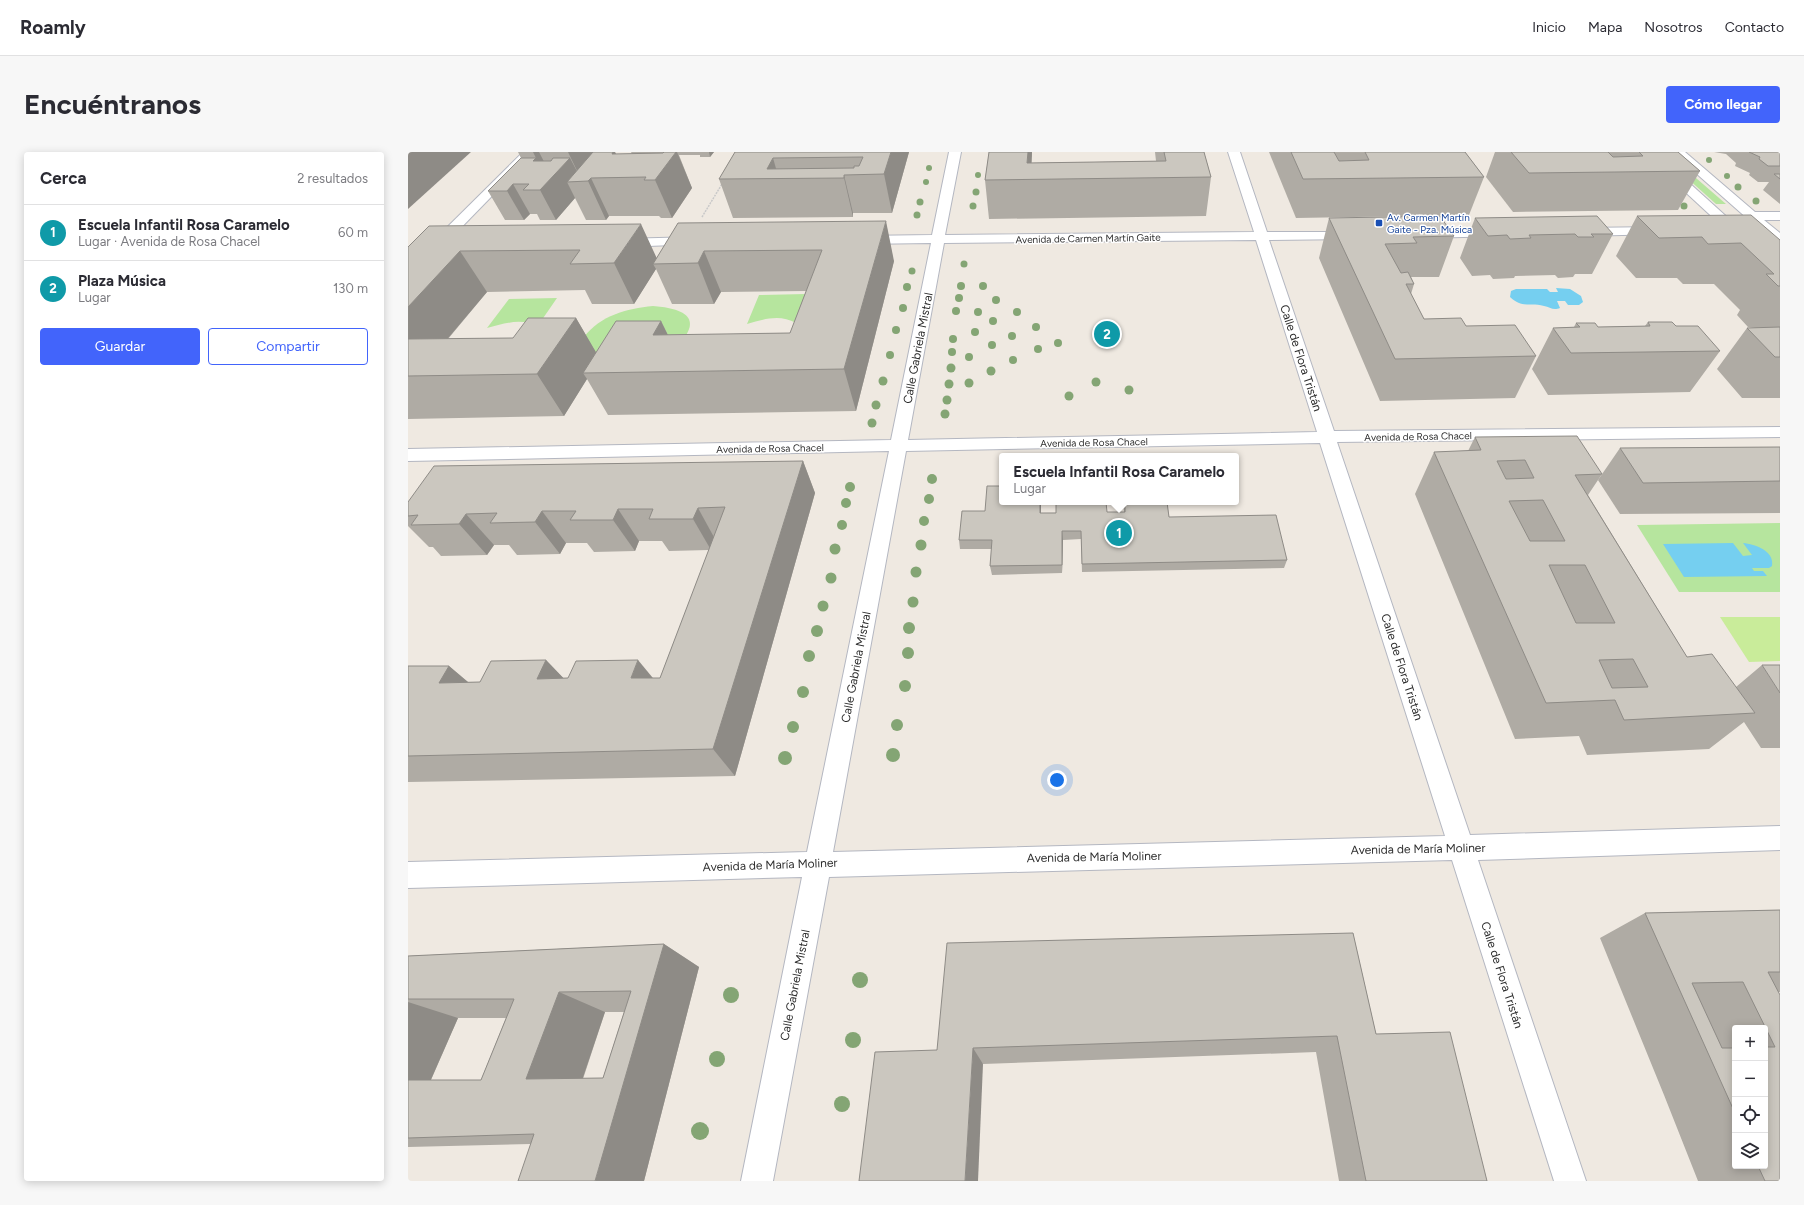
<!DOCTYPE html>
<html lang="es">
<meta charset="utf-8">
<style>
:root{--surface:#fff;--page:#f7f7f7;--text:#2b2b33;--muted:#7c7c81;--line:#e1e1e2;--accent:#4264fb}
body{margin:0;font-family:Figtree,sans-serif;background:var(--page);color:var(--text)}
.controls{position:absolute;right:12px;bottom:12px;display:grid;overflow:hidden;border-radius:4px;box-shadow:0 2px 10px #0003}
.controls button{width:36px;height:36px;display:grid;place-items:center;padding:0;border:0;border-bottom:1px solid var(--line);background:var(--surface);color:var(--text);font:20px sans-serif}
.you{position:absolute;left:649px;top:628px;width:14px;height:14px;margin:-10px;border:3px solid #fff;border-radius:50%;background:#1a73e8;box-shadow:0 0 0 6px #1a73e833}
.badge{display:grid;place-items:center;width:26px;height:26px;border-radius:50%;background:var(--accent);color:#fff;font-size:13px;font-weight:700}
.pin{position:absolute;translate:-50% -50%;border:2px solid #fff;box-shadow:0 1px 4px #0006}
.popup{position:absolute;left:591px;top:301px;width:240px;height:52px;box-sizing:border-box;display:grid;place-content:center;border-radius:4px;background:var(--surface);filter:drop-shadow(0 1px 3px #0005);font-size:13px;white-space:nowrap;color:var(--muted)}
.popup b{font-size:15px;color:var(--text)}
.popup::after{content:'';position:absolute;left:50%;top:100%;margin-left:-8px;border:8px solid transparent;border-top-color:var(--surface)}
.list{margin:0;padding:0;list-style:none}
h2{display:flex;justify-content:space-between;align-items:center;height:52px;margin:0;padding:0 16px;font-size:17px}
h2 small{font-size:13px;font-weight:400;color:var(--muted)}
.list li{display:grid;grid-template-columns:26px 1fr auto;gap:12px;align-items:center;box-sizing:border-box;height:56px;padding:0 16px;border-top:1px solid var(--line)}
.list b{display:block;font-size:15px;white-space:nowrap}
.list p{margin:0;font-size:13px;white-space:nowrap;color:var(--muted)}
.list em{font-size:13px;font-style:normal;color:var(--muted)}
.actions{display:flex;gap:8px;padding:12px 16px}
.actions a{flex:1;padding:9px 0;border:1px solid var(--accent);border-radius:4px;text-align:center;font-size:14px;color:var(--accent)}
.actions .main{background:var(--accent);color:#fff}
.icon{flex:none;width:22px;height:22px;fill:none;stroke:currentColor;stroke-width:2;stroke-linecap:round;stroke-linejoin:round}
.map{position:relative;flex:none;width:1372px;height:1029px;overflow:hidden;border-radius:4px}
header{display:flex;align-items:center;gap:24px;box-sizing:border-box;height:56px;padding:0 20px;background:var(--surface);border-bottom:1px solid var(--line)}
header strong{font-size:19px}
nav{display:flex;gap:22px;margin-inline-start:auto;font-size:14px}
.intro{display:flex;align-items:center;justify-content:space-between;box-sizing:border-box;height:96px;padding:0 24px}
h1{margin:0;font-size:28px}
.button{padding:10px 18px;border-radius:4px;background:var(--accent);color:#fff;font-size:14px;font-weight:700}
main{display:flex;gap:24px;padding:0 24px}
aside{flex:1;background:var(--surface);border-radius:4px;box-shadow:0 2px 10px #0003}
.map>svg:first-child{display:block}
</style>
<header>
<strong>Roamly</strong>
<nav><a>Inicio</a><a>Mapa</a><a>Nosotros</a><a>Contacto</a></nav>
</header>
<div class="intro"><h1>Encuéntranos</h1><a class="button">Cómo llegar</a></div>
<main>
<aside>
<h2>Cerca<small>2 resultados</small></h2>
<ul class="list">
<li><span class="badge" style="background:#0f9aa8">1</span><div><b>Escuela Infantil Rosa Caramelo</b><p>Lugar · Avenida de Rosa Chacel</p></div><em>60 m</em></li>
<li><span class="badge" style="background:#0f9aa8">2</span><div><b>Plaza Música</b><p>Lugar</p></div><em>130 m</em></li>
</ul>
<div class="actions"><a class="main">Guardar</a><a>Compartir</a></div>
</aside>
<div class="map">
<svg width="1372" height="1029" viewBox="0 0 1372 1029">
<rect width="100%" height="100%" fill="#efe9e1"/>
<g fill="#b6e59e">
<polygon points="1250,0 1258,0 1318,52 1308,52"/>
<path d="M398,142L388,171C372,162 356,167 339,172L351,143Z"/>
<path d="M149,146L129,175C114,165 95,172 79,176L101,147Z"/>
<path d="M245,154C270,156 297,163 272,191L191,208L176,185C193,163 218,157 245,154Z"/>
<polygon points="1372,371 1372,440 1271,440 1229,373"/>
</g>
<polygon fill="#c9ec9a" points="1312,465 1372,465 1372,509 1341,510"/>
<g fill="#75cff0">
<path d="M1148,136L1162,137L1173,144L1175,150L1171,153H1160L1157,149H1149L1152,156C1145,159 1142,155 1136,154C1123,150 1115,157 1102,145L1103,139L1108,137H1139L1142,140H1150Z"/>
<path d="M1325,391L1335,404L1344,403L1335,391C1347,392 1367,399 1364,414L1361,416H1344L1346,419H1355L1359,424L1276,425L1255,392Z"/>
</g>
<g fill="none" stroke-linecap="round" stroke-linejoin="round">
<g stroke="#b4b7c1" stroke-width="2">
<g id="minor">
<polygon points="115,0 127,0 5,125 0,126 0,114"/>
<path d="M541,0H553L537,83L846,80L820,0H832L859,80H951L952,83L951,86L946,87L861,88L926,279L1372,275V285L929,290L1062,683L1372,674V698L1070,708L1178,1029H1146L1044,708L421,725L365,1029H333L394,725L0,736V710L399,700L481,299L0,309V297L483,288L523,91L453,92L448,91L446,88L448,85L453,84L524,83ZM848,88L909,280L500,288L536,91ZM912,291L1037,684L425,700L498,299Z"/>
<polygon points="1234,0 1247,0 1372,113 1372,124 1367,123"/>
<polygon points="1264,0 1277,0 1347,60 1372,60 1372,68 1356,68 1372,81 1372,92 1367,91"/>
<polygon points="1252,75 1257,76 1258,79 1257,82 1172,84 1167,83 1166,80 1167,77 1172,76"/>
<polygon points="1092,77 1097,78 1098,81 1097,84 1014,86 1009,85 1008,82 1009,79 1014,78"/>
<polygon points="288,85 293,86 295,89 293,92 213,95 208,94 206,91 208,88 213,87"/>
</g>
</g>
<polyline stroke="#c9c9c9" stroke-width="1.5" stroke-dasharray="2 1" stroke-linecap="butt" points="294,65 314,32"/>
<use href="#minor" fill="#fff" fill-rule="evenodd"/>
</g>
<g fill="#84a574">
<circle cx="1301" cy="8" r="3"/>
<circle cx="521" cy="16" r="3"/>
<circle cx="570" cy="23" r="3"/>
<circle cx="1319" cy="24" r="3"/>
<circle cx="518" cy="30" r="3"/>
<circle cx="1330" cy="35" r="3.5"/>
<circle cx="568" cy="40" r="3.5"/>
<circle cx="1348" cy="49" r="3.5"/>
<circle cx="512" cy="50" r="3.5"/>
<circle cx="565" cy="54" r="3.5"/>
<circle cx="1276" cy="54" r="3.5"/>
<circle cx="509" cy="63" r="3.5"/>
<circle cx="556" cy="112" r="3.5"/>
<circle cx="504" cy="119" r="3.5"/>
<circle cx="553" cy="134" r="4"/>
<circle cx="575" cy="134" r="4"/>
<circle cx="499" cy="135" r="4"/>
<circle cx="551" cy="146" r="4"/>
<circle cx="588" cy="148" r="4"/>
<circle cx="495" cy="156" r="4"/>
<circle cx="548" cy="159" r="4"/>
<circle cx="570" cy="160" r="4"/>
<circle cx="609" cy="160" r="4"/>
<circle cx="585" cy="169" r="4"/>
<circle cx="628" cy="175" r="4"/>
<circle cx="488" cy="178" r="4"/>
<circle cx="567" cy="180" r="4"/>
<circle cx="604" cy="184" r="4"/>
<circle cx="545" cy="187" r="4"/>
<circle cx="650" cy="191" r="4"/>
<circle cx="584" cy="193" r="4"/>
<circle cx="630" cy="197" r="4"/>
<circle cx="544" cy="200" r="4"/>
<circle cx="482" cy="203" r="4"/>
<circle cx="561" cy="205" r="4"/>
<circle cx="605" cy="208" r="4"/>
<circle cx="543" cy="216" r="4.5"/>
<circle cx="583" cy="219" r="4.5"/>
<circle cx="475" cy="229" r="4.5"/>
<circle cx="688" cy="230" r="4.5"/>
<circle cx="561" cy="231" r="4.5"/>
<circle cx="541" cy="232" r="4.5"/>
<circle cx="721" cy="238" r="4.5"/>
<circle cx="661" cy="244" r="4.5"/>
<circle cx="539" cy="248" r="4.5"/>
<circle cx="468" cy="253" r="4.5"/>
<circle cx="537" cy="262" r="4.5"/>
<circle cx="464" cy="271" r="4.5"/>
<circle cx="524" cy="327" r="5"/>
<circle cx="442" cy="335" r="5"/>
<circle cx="521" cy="347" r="5"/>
<circle cx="438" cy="351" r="5"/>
<circle cx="516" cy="369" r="5"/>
<circle cx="434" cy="373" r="5"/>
<circle cx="513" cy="393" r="5.5"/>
<circle cx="427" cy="397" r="5.5"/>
<circle cx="508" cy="420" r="5.5"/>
<circle cx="423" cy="426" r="5.5"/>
<circle cx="505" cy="450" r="5.5"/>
<circle cx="415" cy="454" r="5.5"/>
<circle cx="501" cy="476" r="6"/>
<circle cx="409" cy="479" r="6"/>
<circle cx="500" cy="501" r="6"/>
<circle cx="401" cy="504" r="6"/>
<circle cx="497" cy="534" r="6"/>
<circle cx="395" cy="540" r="6"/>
<circle cx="489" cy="573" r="6"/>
<circle cx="385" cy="575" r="6"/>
<circle cx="485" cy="603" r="7"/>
<circle cx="377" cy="606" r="7"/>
<circle cx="452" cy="828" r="8"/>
<circle cx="323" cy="843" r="8"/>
<circle cx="445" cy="888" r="8"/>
<circle cx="309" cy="907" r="8"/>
<circle cx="434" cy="952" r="8"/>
<circle cx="292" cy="979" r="9"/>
</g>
<g fill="#afaba4" fill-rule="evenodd">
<polygon points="110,0 207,0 208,2 224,2 223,0 306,0 302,5 292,5 292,3 271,3 284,36 264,66 253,66 251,64 201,64 198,68 178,68 167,46 148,68 132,68 129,62 122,62 116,68 97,68 80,39 113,6"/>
<polygon points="327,0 501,0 484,61 445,61 445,65 325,66 311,27"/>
<polygon points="581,0 624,0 623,11 748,9 747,0 796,0 803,25 798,64 581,67 577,28"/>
<polygon points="861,0 1057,0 1076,25 1061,63 888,66"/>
<polygon points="1087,0 1270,0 1292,19 1270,58 1105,60 1078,25"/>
<polygon points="1306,0 1372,0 1372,52 1355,38 1361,30 1350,30 1341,23 1342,21 1327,14 1328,11 1318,2"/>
<polygon points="1229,64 1372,88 1372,246 1334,246 1309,217 1339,176 1348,175 1340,175 1329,163 1332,158 1306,132 1275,132 1269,126 1228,126 1208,104"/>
<polygon points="921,66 1046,84 1031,125 1003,125 1006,132 1003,142 1016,167 1058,174 1128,204 1107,246 972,249 911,106"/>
<polygon points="1067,66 1205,82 1184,122 1167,122 1165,125 1150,126 1147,123 1107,124 1106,126 1085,127 1082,123 1064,124 1052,106"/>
<path d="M270,71L486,109L448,259L200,263L179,227L156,264L0,267V95L21,74L249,106ZM248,117L264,152H306L313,140L398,139L382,181L260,183L253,169L188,201L168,166L105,186L40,187L79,140L177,138L184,152H226Z"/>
<polygon points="1240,170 1268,174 1312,199 1282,240 1140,243 1124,217 1145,176 1166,175 1168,171 1190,175 1237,174"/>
<polygon points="1067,285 1194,322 1180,343 1279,505 1328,535 1354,513 1372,541 1372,596 1353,596 1336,570 1301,597 1179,603 1171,584 1107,587 1007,342 1026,300 1060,299"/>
<polygon points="1372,295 1372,361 1212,362 1190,328 1212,296"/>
<polygon points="395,309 407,341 327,624 0,630 0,514 41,514 60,530 72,530 138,508 155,526 252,526 301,398 261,399 254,389 231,389 227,399 186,400 179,391 158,391 152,402 109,403 101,393 86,393 79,403 33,404 25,395 21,395 0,374 0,350"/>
<polygon points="594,350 633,350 633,361 716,360 715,350 759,350 761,365 879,408 876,416 674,420 673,387 655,388 654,421 584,423 582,414 584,397 552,397 551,388 577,359"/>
<path d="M1372,758V840H1370L1372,1029H1290L1256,943L1192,786L1237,761ZM1327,876H1357V1014H1327Z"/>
<polygon points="945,781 968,882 1079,1029 931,1029 908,900 575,912 529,898"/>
<path d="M256,792L291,815L236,1029L122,992L0,995V804ZM197,860H216L195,926L175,927ZM50,866H98L73,928H23Z"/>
</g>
<g fill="#8e8b86">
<polygon points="0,0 63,0 0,57"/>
<polygon points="125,0 131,0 144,25 162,6 174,29 159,30 167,46 148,68 132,38 125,9 128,6"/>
<polygon points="160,0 207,0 218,25 183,26 201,64 198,68 180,29 174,29"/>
<polygon points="268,0 269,0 284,36 264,66 247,28"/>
<polygon points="301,0 306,0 302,5"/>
<polygon points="483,0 501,0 484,61 476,22"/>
<polygon points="620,0 624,0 623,27 619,11"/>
<polygon points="365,6 371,27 359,17"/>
<polygon points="436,23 445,61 445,65 436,26"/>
<polygon points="105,32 122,62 116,68 99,39"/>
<polygon points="478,69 486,109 448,259 436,217"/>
<polygon points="233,72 251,111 245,112 248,117 226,152 206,111"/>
<polygon points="52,99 79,140 8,224 0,224 0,155"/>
<polygon points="296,99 313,140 306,152 290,111"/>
<polygon points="168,166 192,207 175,221 179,227 156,264 129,222"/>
<polygon points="253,169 273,210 245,183"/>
<polygon points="395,309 407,341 327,624 305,597"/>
<polygon points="632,350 633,350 633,370 632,361"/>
<polygon points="290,356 307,387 303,398 285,367"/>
<polygon points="210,357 231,389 227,399 205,368"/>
<polygon points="134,359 158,391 152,402 127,370"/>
<polygon points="58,362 86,393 79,403 51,372"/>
<polygon points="654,379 655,388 654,421"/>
<polygon points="138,508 166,537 129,527"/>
<polygon points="230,508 254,537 223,526"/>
<polygon points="41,514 74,542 31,531"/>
<polygon points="256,792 291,815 236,1029 187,1029"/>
<polygon points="151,840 197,860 170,940 118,927"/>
<polygon points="0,850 50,866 17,941 0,938"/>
<polygon points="565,896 575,912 570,1029 557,1029"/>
</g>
<g fill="#cbc7bf" stroke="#8e8b86" fill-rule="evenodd">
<polygon points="185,0 205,0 204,2 255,1 256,0 268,0 247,28 236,28 238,25 183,26 180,29 159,30"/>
<path d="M327,0H483L476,22L436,23V26L311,27ZM455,5L451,14H446V16L359,17L365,6Z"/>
<polygon points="581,0 620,0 619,11 758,9 756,0 796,0 803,25 577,28"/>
<polygon points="883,0 926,0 931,9 961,8 957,0 1057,0 1076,25 895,27"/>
<polygon points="1103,0 1200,0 1205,5 1235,4 1231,0 1270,0 1292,19 1121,21"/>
<polygon points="1341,0 1372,0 1372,14 1360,14 1351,7 1352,5"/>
<polygon points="113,6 128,6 125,9 143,9 145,6 162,6 132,38 115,38 121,32 105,32 99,39 80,39"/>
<polygon points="1366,22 1372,22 1372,27"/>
<polygon points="1343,63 1372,88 1372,134 1370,134 1358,122 1366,122 1333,91 1300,92 1294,85 1251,86 1229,64"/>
<polygon points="1032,64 1046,84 1005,85 1009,91 977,92 993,121 1000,120 1006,132 998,132 1016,167 1053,166 1058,174 1107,173 1128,204 987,207 921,66"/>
<polygon points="1189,64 1205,82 1183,82 1186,85 1170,85 1167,82 1121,83 1123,86 1102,87 1099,83 1080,84 1067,66"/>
<polygon points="478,69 436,217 175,221 208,169 253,169 245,183 382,181 414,98 296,99 290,111 245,112 270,71"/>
<polygon points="233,72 206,111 162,112 172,98 52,99 0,155 0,95 21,74"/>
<polygon points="120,166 168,166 129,222 0,224 0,187 105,186"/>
<polygon points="1240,170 1264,170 1268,174 1290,174 1312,199 1163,201 1145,176 1172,175 1168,171 1187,171 1190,175 1242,174"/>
<polygon points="1372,175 1372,205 1367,205 1339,176"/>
<path d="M1169,284L1194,322L1167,323L1279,505L1304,502L1347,561L1216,568L1207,548L1138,551L1026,300L1073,298L1067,285ZM1117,308L1126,326L1098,327L1089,309ZM1135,348L1157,389H1122L1101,349ZM1141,413H1177L1207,471H1168ZM1225,507L1240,535L1204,536L1191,508Z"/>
<polygon points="1372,295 1372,329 1235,331 1212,296"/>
<polygon points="395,309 305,597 0,604 0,514 41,514 31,531 72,530 83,509 138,508 129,527 160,526 168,509 230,508 223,526 252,526 317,355 290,356 285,367 241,367 245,357 210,357 205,368 162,368 168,359 134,359 127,370 82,371 89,361 58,362 51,372 3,373 10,363 0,364 0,350 26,314"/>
<polygon points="579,334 594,334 594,350 632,350 632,361 648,361 648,350 698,350 699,360 717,360 717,350 759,350 761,365 868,363 879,408 674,412 673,379 654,379 654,413 582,414 584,388 551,388 554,359 577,359"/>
<polygon points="1354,513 1372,513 1372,541"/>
<polygon points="1372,758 1372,820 1360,820 1372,843 1372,1029 1357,1029 1350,1014 1357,1014 1357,895 1367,895 1335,830 1284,831 1314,896 1327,896 1327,961 1237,761"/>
<polygon points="945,781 968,882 1042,880 1079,1029 958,1029 929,884 565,896 557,1029 451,1029 467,900 529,898 539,791"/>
<path d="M256,792L187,1029H110L126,982L0,986V928H73L106,847H0V804ZM223,839L195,926L118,927L151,840Z"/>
</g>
<rect fill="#1a4fb4" stroke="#fff" stroke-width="1.5" x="967" y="67" width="8" height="8" rx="2"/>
<g text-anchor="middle" stroke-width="3" stroke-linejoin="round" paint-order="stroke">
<g font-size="10" fill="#164399" stroke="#fff" text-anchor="start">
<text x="979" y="69">Av. Carmen Martín<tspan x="979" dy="12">Gaite - Pza. Música</tspan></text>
</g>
<g font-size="10" fill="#2e2e2e" stroke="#fff">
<text transform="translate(680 86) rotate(-1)" y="4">Avenida de Carmen Martín Gaite</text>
<text transform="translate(1010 284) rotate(-1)" y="4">Avenida de Rosa Chacel</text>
<text transform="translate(686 290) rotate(-1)" y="4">Avenida de Rosa Chacel</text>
<text transform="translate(362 296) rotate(-1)" y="4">Avenida de Rosa Chacel</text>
</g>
<g font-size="12" fill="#2e2e2e" stroke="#fff">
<text transform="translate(510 196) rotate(-79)" y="4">Calle Gabriela Mistral</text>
<text transform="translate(893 206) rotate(72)" y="4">Calle de Flora Tristán</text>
<text transform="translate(448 515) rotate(-79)" y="4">Calle Gabriela Mistral</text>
<text transform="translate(994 515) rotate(72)" y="4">Calle de Flora Tristán</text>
<text transform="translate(1010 697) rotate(-1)" y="4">Avenida de María Moliner</text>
<text transform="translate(686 705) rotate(-1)" y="4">Avenida de María Moliner</text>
<text transform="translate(362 713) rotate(-2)" y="4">Avenida de María Moliner</text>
<text transform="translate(1094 823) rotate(72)" y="4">Calle de Flora Tristán</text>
<text transform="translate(387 833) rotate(-79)" y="4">Calle Gabriela Mistral</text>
</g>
</g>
</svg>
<div class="controls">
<button>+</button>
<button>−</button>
<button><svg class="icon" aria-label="locate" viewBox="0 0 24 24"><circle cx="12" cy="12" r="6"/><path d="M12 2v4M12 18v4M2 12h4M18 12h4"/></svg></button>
<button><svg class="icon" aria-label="layers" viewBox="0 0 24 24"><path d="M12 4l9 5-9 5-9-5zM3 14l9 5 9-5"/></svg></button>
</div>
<div class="you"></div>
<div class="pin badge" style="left:711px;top:381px;background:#0f9aa8">1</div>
<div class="popup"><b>Escuela Infantil Rosa Caramelo</b>Lugar</div>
<div class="pin badge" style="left:699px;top:182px;background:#0f9aa8">2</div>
</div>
</main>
